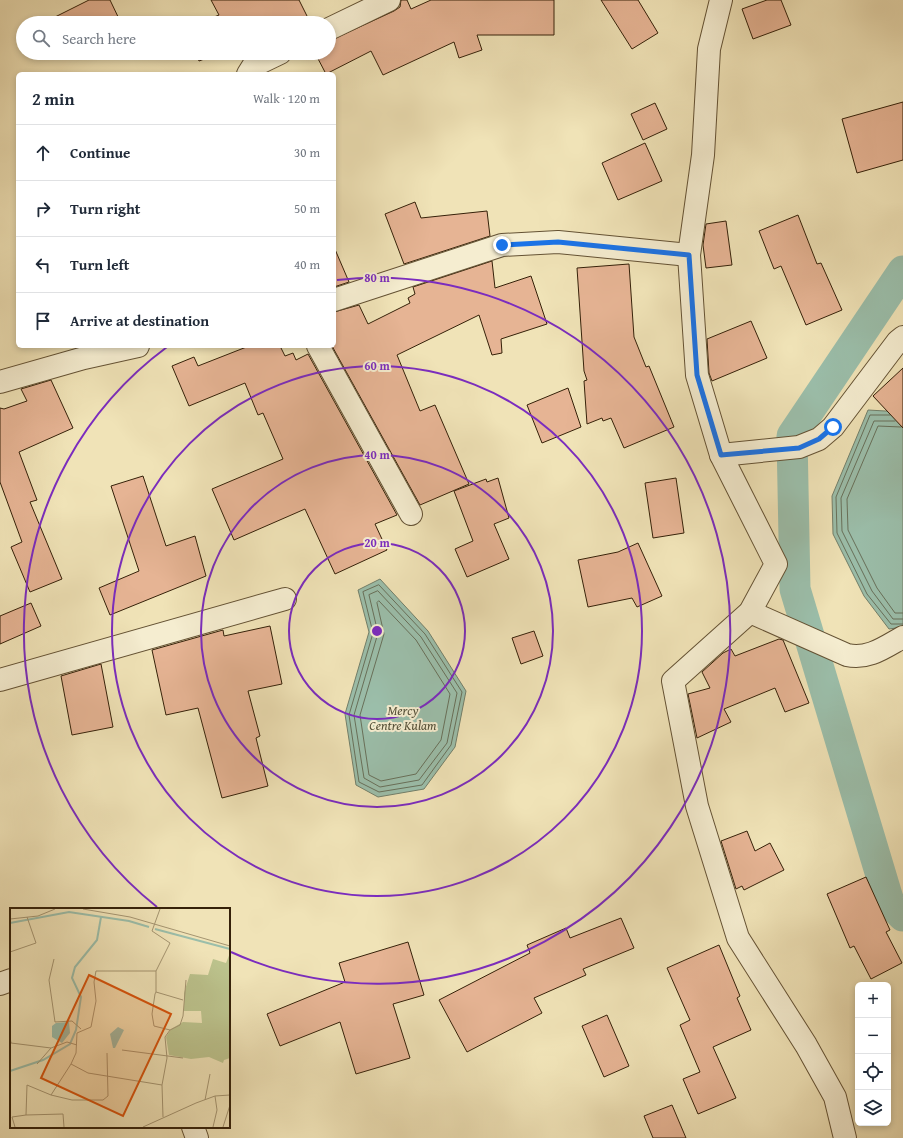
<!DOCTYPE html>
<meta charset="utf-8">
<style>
:root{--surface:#fff;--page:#f2f2f3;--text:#1f2937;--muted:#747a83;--line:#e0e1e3}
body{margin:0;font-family:"Gentium Book Plus",serif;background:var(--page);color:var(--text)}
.controls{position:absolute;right:12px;bottom:12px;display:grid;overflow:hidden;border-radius:6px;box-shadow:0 2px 6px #0003}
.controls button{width:36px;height:36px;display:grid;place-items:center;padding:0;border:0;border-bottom:1px solid var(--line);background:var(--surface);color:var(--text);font:20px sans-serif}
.stop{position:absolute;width:12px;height:12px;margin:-9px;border:3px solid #1a73e8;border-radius:50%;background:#fff}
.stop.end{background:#1a73e8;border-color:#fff;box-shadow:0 1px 4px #0008}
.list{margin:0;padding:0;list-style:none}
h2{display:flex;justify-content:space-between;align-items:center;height:52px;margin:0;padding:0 16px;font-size:17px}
h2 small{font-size:13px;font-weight:400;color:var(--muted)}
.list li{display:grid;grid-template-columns:26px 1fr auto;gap:12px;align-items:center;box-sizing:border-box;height:56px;padding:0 16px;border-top:1px solid var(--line)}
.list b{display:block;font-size:15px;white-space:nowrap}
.list em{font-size:13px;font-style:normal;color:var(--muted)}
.icon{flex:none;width:22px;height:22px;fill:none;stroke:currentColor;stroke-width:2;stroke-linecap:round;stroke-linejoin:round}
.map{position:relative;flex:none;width:903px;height:1138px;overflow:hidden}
.search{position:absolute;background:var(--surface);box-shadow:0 2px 6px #0003;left:16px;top:16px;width:320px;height:44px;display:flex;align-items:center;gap:10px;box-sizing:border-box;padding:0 14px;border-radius:22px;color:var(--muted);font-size:15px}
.panel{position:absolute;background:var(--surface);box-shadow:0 2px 6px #0003;left:16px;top:72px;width:320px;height:276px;border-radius:6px}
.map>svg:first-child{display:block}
</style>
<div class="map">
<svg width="903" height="1138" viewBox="0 0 903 1138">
<rect width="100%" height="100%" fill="#f0e3b7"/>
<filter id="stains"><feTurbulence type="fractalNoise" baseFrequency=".005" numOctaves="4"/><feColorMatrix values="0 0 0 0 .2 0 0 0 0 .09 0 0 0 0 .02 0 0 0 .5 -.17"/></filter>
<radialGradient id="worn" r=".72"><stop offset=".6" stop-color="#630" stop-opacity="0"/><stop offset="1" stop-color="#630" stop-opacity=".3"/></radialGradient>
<g fill="#9bbeaa" stroke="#727f6a">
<polygon points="868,410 903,412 903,627 889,629 864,596 833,534 832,496"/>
<polygon points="380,579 428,631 466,691 455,747 424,789 378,797 356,785 345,714 369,632 358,590"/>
</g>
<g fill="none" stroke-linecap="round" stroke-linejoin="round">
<g stroke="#68705a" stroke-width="1">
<polyline points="890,415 870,415 836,497 837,533 867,594 891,624 903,624"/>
<polyline points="895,421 874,421 841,498 842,531 872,591 893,619 903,619"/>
<polyline points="901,427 878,426 847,499 848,530 877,588 895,613 903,613"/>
<polygon points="379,585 425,634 462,692 451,745 422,785 379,792 359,782 349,715 373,633 363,592"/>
<polygon points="378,591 421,637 457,693 447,743 419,780 380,787 364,778 354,715 378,633 369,595"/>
<polygon points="379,601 416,640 450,694 441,740 416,774 381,781 369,775 360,715 384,634 377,603"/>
</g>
<polyline stroke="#9bbeaa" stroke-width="31" points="903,271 792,436 795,589 889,902 903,916"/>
</g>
<g fill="#e6b494" stroke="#352109">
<polygon points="89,0 110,0 121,23 43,23"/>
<polygon points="211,0 299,0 309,20 304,23 199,23 219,15"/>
<polygon points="401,0 407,0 411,9 431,0 554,0 554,35 477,35 482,50 459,58 454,42 383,75 371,51 326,74 315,53 329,53 329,41 394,11 400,7"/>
<polygon points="601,0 638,0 658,33 632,49"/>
<polygon points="767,0 781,0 791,25 753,39 742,9"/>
<polygon points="196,53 220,53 199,61"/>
<polygon points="903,102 903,160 857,173 842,119"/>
<polygon points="655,103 667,129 643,140 631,114"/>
<polygon points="645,143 662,181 618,200 602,163"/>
<polygon points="415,202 421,218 487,211 490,236 404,264 385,214"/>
<polygon points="798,215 817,264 821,263 842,310 806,325 781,266 774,269 759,231"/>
<polygon points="726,221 732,265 706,268 703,245 706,224"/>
<polygon points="334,247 349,282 334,287"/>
<polygon points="492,261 495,288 531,276 547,324 501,339 502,353 492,355 479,315 397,355 420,411 435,405 469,484 420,505 332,346 334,346 334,312 359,305 368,324 410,303 408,298 415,294 413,287"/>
<polygon points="629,264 634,337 646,367 649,366 674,427 624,448 611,418 603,421 602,418 587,424 584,381 587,380 584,371 577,268"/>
<polygon points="751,321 767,358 712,381 709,373 707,339"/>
<polygon points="249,346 280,346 285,356 293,353 296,360 308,354 397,515 375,524 387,550 335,574 305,509 234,540 212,489 283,459 263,413 258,415 245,383 189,406 172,366 194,357 198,366"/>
<polygon points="903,368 903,428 873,396"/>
<polygon points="51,380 73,428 19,452 37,500 30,502 62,579 30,592 11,547 22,542 0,482 0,408 4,409 27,401 21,389"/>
<polygon points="568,388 581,427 542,443 527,405"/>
<polygon points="143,476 166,546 195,536 206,576 110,615 99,588 139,571 111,486"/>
<polygon points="498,478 509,518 494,524 509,559 467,577 455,549 473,541 454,491 486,479 487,482"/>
<polygon points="676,478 684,533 653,538 645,483"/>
<polygon points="638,543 662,596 637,607 632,598 588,607 578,560 618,552"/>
<polygon points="31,603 41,626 0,644 0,616"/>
<polygon points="270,626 282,684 248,691 260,736 256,738 268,786 222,798 198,708 166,715 152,650 223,630 224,636"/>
<polygon points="534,631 543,656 521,664 512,638"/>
<polygon points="779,639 783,640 809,703 785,712 775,688 724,709 731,722 697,738 688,694 710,688 702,672 723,653 731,649 735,656"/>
<polygon points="101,664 113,727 72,735 61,676"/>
<polygon points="747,831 755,851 770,843 784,870 744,890 742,886 736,889 721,841"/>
<polygon points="866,877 890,930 886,932 902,963 871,979 854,946 850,948 827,894"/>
<polygon points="621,918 634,948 583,969 586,975 534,998 542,1013 467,1052 439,1000 530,953 527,945 566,928 570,938"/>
<polygon points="408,942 424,995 393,1004 410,1058 356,1074 340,1022 280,1046 267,1014 345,982 339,963"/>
<polygon points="719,945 740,996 737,998 751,1030 713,1047 736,1098 698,1114 683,1079 700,1072 680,1025 690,1020 667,968"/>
<polygon points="607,1015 629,1066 604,1077 582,1026"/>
<polygon points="672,1105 686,1138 653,1138 644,1116"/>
</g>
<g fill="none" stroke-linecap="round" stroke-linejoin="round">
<g stroke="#645234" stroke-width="24">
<g id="minor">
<polyline points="721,0 709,49 703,155 689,255 697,375 721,455 776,564 750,612 673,681 697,806 738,938 806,1045 835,1097 845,1138"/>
<polyline points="329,29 389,0"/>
<polyline points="248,74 253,66 280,53"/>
<polyline points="334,300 502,245 558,242 689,255"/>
<polyline points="318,346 411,514"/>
<polyline points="0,382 84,358 138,346"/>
<polyline points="721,455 799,447 819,439 833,427 898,341 903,337"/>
<path d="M750,612L847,655C868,660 885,647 903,637"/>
<polyline points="0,680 285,599"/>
<polyline points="0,984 11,980"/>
<polyline points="193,1127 197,1138"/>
</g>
</g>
<use href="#minor" stroke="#f5edd0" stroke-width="22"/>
</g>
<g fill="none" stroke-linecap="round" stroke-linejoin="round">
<polyline stroke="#1a73e8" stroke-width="5" points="502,245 558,242 689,255 697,375 721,455 799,448 819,439 833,427"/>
</g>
<g fill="none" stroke="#7b2cbf" stroke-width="2">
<circle cx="377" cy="631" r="88"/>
<circle cx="377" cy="631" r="176"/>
<circle cx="377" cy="631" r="265"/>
<path d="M157 907A353 353 0 0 1 167 347M337 280A353 353 0 1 1 231 952"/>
</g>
<g text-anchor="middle" stroke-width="4" stroke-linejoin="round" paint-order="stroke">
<g font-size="13" font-style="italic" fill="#545039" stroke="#f5edd0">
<text x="403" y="715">Mercy<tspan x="403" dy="15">Centre Kulam</tspan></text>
</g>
</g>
<g transform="translate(10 908)">
<rect width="220" height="220" fill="#f0e3b7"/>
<path d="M220,45V150L214,152L213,155L199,149L181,151L159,147L156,129L161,121L173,114L192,115L191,103H174V85L180,66L198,67L203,51L216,55Z" fill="#bcc38d"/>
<path d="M59,114L60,125L52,135L42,129V118L46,115ZM108,119L114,122L105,140H103L100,126Z" fill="#9bbeaa"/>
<path fill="none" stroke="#9bbeaa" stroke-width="2" d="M0,15L59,4L119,13L139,19M145,21L220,41M0,163L33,152L60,136L66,122L71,89L62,70L65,59L87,32L91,9"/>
<path fill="none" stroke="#a59571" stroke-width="1" d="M73,1L120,9L220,38M0,11L28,8L45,1M0,44L26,35L17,9M44,51L39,72L45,114L62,113L71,121M146,63V84M160,122L144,118L142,106L145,86L146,84L173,92M0,129L1,135L41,140L57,134L67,137M112,142L173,150M27,156L41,140M61,156L78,165L152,177M41,187L62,192H93L98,188L97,145M195,192L200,166M16,207L53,206L54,219M153,209L152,177L157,150L155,129L160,122L170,117L173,108L176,72M5,219L2,209L16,207L17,177L41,187L61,156L66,145L67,125L81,119L86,93L84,74L86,63H146L160,35L142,23L150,1M133,219L186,195L205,188L220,187M203,219L207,202L205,188M213,219L220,197"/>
<path fill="#d6530c" fill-opacity="0.15" stroke="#d6530c" stroke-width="2" d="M79,67L161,106L113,208L31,170Z"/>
<rect width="220" height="220" fill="none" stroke="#352109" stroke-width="2"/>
</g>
<circle cx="377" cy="631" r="6" fill="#7b2cbf" stroke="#f5edd0" stroke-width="2"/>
<g font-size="12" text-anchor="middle" font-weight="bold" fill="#7b2cbf" stroke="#f5edd0" stroke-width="4" stroke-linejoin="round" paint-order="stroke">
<text x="377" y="282">80 m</text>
<text x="377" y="370">60 m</text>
<text x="377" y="459">40 m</text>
<text x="377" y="547">20 m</text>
</g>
<rect width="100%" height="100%" filter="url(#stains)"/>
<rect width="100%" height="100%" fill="url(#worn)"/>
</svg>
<div class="controls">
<button>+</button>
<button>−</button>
<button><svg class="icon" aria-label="locate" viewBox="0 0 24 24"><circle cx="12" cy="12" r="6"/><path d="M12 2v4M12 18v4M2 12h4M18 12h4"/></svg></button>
<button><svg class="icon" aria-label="layers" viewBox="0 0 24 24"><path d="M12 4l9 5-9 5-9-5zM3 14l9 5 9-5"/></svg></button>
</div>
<div class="stop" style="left:833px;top:427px"></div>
<div class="stop end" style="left:502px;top:245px"></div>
<div class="search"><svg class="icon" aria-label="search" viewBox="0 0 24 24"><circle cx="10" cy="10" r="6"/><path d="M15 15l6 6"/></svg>Search here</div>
<section class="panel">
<h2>2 min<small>Walk · 120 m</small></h2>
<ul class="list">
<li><svg class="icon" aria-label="ahead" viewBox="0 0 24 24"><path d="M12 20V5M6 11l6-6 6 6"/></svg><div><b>Continue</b></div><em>30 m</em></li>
<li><svg class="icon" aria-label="right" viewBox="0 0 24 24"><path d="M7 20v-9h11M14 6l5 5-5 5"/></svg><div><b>Turn right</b></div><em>50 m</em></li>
<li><svg class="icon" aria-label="left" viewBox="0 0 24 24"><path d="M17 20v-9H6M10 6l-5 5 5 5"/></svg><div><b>Turn left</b></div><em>40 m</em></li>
<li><svg class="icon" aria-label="arrive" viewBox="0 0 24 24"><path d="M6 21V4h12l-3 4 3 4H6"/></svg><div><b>Arrive at destination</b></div></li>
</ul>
</section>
</div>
